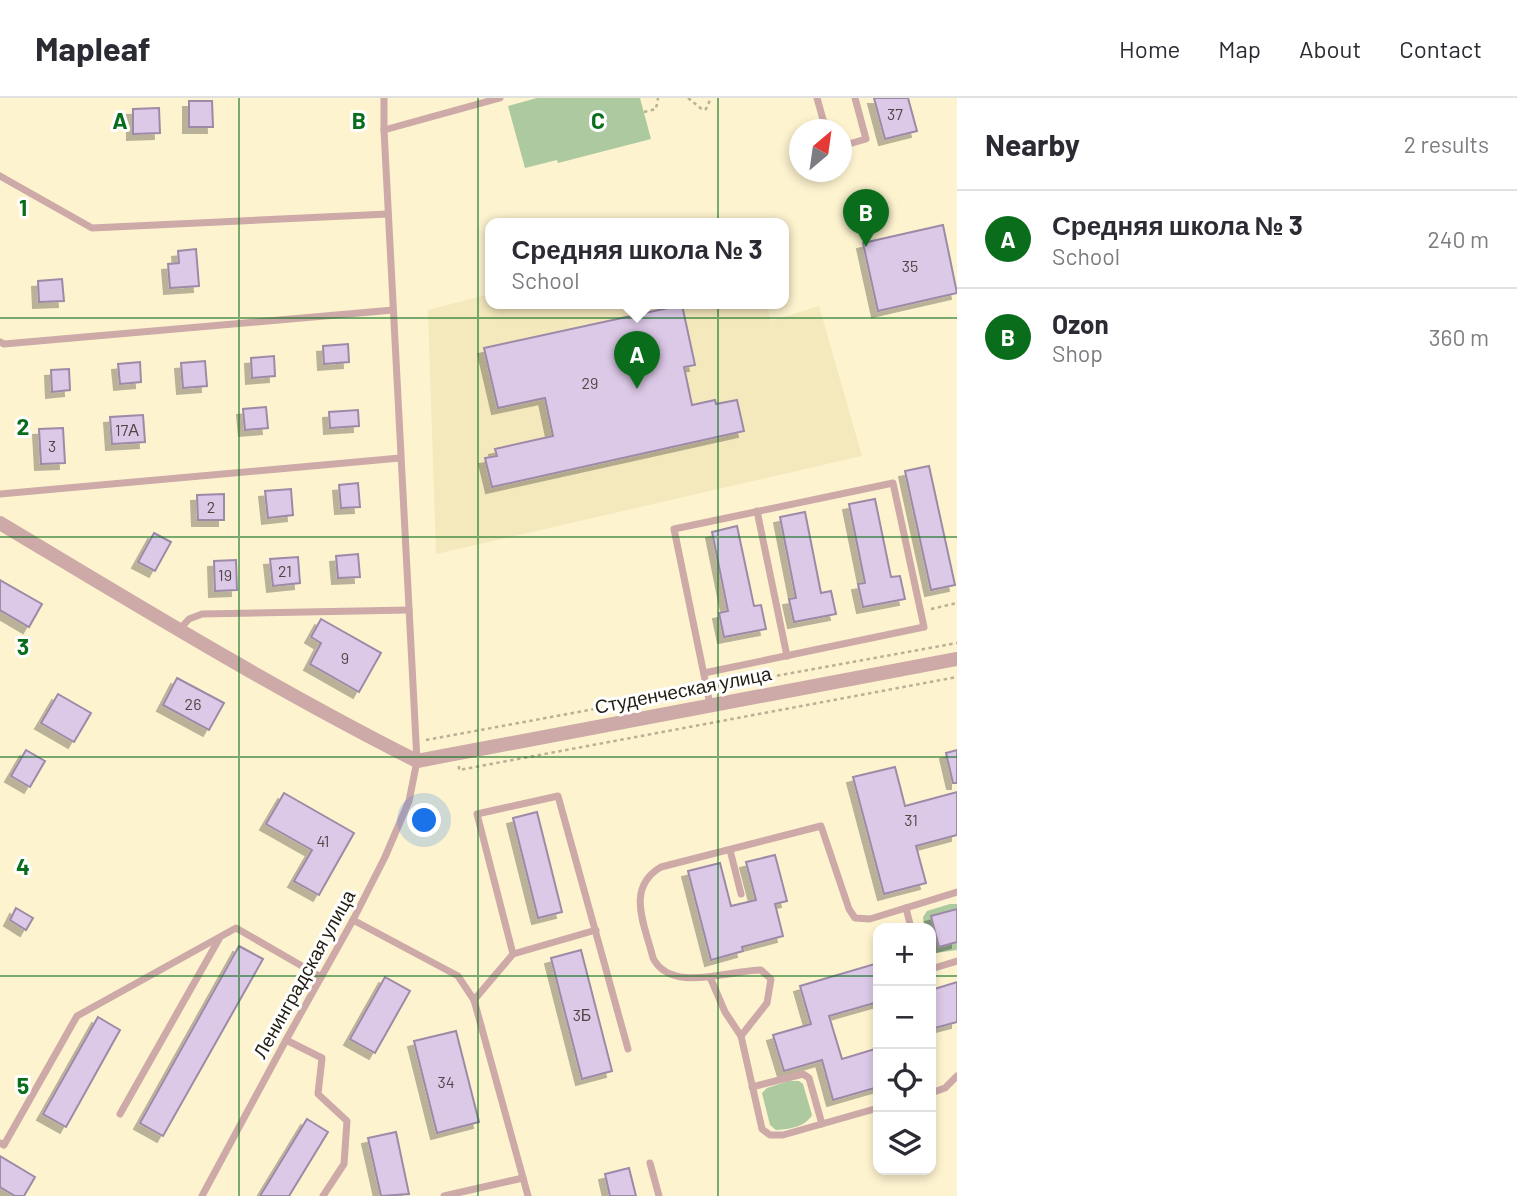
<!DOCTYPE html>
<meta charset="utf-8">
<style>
:root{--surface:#fff;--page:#f2f2f3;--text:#2b2b33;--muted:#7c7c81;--line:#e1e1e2;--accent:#0a6d1b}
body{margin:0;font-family:Barlow,sans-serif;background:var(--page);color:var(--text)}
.controls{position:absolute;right:21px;bottom:21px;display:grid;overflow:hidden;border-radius:14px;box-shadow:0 4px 10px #0003}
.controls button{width:63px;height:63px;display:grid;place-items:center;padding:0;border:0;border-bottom:2px solid var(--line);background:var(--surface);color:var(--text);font:35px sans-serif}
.compass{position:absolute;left:789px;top:21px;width:63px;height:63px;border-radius:50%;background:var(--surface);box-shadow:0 4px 10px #0003;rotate:29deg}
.you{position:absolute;left:425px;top:723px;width:24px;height:24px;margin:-18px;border:5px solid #fff;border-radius:50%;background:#1a73e8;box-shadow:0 0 0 10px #1a73e833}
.badge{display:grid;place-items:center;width:46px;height:46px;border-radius:50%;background:var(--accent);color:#fff;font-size:23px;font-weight:700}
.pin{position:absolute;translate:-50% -58px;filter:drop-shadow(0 2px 4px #0008)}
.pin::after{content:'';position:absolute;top:37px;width:24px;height:21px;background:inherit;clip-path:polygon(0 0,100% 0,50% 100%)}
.popup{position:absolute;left:485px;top:120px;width:304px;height:91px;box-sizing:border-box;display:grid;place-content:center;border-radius:14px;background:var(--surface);filter:drop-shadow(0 2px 5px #0005);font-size:23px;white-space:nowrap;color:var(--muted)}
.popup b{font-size:26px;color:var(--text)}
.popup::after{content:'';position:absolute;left:50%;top:100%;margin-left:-14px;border:14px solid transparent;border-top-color:var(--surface)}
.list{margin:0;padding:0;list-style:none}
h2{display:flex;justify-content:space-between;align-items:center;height:91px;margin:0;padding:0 28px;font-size:30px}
h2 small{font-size:23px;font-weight:400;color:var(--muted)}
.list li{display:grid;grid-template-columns:46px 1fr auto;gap:21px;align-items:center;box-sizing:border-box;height:98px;padding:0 28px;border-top:2px solid var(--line)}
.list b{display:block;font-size:26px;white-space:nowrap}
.list p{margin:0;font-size:23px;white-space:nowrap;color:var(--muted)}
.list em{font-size:23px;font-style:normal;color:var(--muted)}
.icon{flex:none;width:38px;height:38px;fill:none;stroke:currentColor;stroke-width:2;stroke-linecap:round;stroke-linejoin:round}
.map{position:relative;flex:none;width:957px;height:1098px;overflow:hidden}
header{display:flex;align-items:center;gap:42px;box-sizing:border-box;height:98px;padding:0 35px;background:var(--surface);border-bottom:2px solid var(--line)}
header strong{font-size:33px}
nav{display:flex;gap:38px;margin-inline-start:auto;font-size:24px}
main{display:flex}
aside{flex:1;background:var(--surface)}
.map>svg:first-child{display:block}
</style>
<header>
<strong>Mapleaf</strong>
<nav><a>Home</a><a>Map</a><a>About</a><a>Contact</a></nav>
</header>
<main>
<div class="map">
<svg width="957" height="1098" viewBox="0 0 957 1098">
<defs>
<filter id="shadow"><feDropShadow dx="-6" dy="6" stdDeviation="0" flood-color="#0004"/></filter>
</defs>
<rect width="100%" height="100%" fill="#fdf3cf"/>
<polygon fill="#f4e8bd" points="490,196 490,205 766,205 771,223 819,208 862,358 436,456 428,212"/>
<g fill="#acc9a0">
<polygon points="537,0 640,0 651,41 558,65 557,62 525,70 508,8"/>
<polygon points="950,806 957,806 957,852 936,855 931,851 931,830 924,830 923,819 927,813"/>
<path d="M789,983H799L803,986L812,1017C805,1029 790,1031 776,1032L770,1027L762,995L767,990Z"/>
</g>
<g fill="#dcc8e7" stroke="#9d8aa7" stroke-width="2" filter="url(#shadow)">
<polygon points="874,0 908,0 917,33 885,41"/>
<polygon points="189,3 212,3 213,29 189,29"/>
<polygon points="159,10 160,35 133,36 133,11"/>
<polygon points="943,127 957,195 878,213 863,145"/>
<polygon points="196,151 199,188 170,190 168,166 179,165 178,153"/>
<polygon points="62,181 64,203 39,204 38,183"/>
<polygon points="682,207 695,267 684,269 692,307 715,302 716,306 737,302 744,333 492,389 485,360 497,358 495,351 553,338 545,300 498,310 484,250"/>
<polygon points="348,246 349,264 324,266 323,248"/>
<polygon points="274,258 275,278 252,280 251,260"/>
<polygon points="205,263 207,288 183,290 181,265"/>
<polygon points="140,264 141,284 120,286 118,266"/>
<polygon points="69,271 70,292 52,294 51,272"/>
<polygon points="266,309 268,330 245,332 243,311"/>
<polygon points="358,312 359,328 330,330 329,314"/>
<polygon points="143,317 145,344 112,346 110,319"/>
<polygon points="63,330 65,365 41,366 39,331"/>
<polygon points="929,368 955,487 931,492 905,373"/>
<polygon points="358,385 360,409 341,410 339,387"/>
<polygon points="291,391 293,417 268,420 265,393"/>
<polygon points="224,396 224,422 198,422 197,397"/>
<polygon points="875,401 891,479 900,478 905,501 863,509 858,486 865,485 849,406"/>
<polygon points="805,414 821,495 831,493 836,516 794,524 789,501 796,500 780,419"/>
<polygon points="737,428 754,508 761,507 766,531 724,539 719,515 728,513 712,434"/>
<polygon points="154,435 171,444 155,473 138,464"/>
<polygon points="358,456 360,479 338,480 336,458"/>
<polygon points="298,459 300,485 273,488 270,461"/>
<polygon points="236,462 237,492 215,493 214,463"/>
<polygon points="0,482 42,506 29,529 0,512"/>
<polygon points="321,521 381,555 359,594 310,566 321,545 311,539"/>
<polygon points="177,580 224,605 209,632 163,607"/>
<polygon points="58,596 91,615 74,644 41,625"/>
<polygon points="26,652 45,663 30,689 11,678"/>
<polygon points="957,652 957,685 953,685 946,655"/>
<polygon points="895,669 905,708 957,694 957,737 916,748 926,785 884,796 853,679"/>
<polygon points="284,695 354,735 319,797 294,783 312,752 266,726"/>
<polygon points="537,714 562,814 538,820 513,720"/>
<polygon points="775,757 787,803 775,806 783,838 742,849 743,853 711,862 688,773 720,765 731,808 756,802 746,764"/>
<polygon points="16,810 33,820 26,832 10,822"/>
<polygon points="957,811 957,844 939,849 931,818"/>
<polygon points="239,848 263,861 163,1038 140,1025"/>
<polygon points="581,852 612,973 582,981 551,860"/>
<polygon points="878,865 878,904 829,918 842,961 878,950 878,989 833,1002 822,962 784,973 773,937 811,926 800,888"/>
<polygon points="385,879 410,893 375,955 350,941"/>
<polygon points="957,884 957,924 931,931 931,892"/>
<polygon points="98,919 120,932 66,1029 43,1016"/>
<polygon points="456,933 479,1024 437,1035 414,943"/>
<polygon points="307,1021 328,1034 289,1098 260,1098"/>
<polygon points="396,1034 409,1096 381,1098 368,1040"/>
<polygon points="0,1058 35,1079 24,1098 15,1098 0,1089"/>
<polygon points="629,1070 636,1098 610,1098 605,1076"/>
</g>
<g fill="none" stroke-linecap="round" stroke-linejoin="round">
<g stroke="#b9b194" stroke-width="2.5" stroke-dasharray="3.5 3.5" stroke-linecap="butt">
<polyline points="688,0 703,12 706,11 711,0"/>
<polyline points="644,14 656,11 658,0"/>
<polyline points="931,511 957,505"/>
<polyline points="715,589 957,545"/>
<polyline points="426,642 698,592"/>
<polyline points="459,668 459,672 957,579"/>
</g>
<g stroke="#cda9a8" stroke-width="7">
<polyline points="817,0 826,32"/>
<polyline points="384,32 500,0"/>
<polyline points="842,48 866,41 855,0"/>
<polyline points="0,78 92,130 388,116"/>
<polyline points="0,244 4,246 393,212"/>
<polyline points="0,396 400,360"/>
<polyline points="757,413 787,558"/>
<polyline points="179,532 189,521 202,516 409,512"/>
<polyline points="704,575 924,529 893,385 674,431 710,606"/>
<polyline points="730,752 741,796"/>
<polyline points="906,810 911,830"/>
<polyline points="353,822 458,878 474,902 528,1098"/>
<polyline points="513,856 596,832"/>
<polyline points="931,871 957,863"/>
<polyline points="710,879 725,914 741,938"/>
<polyline points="474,902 513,856 477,716 558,698 628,951"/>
<polyline points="286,942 322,960 318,996 347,1023 344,1066 323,1098"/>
<polyline points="752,989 803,976 809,980 822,1026"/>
<polyline points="931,995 945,990 957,978"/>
<path d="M878,1010L783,1037H770L762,1031L741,938L767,905L771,881L761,872C730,872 671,896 653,860C645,827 625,790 661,769L821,728L849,811L855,820L870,821L957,794"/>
<polyline points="120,1016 219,841"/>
<polyline points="0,1045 4,1047 77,918 236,830 321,879"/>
<polyline points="650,1065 659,1098"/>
<polyline points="202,1098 286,942 353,822 385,759 409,703 417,663 384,32 384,0"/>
<polyline points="444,1098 523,1080"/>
</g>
<path stroke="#cda9a8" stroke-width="14" d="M0,425C137,507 274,591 417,663L957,561"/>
</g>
<path fill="none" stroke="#0a6d1b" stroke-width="2" stroke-opacity="0.55" d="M239,0V1098M478,0V1098M718,0V1098M0,220H957M0,439H957M0,659H957M0,878H878M931,878H957"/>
<g text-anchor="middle" stroke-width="6" stroke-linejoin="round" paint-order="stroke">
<g font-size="16" fill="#504846">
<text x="895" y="22">37</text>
<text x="910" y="174">35</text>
<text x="590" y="291">29</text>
<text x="127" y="338">17А</text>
<text x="52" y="354">3</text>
<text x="211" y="415">2</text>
<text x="285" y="479">21</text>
<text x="225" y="483">19</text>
<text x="345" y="566">9</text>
<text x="193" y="612">26</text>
<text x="911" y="728">31</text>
<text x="323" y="749">41</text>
<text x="582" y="923">3Б</text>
<text x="446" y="990">34</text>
</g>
<g font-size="19" fill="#221e11" stroke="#fff">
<text transform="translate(683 592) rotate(-11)" y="7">Студенческая улица</text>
<text transform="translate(304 876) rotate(-61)" y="7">Ленинградская улица</text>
</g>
</g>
<g font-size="23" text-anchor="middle" font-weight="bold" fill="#0a6d1b" stroke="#fff" stroke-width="6" stroke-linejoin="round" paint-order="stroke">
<text x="120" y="31">A</text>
<text x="359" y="31">B</text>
<text x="598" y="31">C</text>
<text x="23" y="118">1</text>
<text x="23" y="337">2</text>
<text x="23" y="557">3</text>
<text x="23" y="777">4</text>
<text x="23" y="996">5</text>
</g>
</svg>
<div class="controls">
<button>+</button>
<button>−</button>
<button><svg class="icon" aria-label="locate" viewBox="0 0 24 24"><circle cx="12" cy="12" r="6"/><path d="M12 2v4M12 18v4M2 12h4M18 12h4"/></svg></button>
<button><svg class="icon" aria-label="layers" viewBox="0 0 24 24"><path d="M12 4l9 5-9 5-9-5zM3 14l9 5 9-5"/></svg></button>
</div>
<svg class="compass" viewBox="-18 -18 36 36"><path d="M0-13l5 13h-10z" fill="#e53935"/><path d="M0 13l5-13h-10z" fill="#7c7c81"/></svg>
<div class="you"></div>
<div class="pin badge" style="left:637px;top:291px">A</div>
<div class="popup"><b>Средняя школа № 3</b>School</div>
<div class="pin badge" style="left:866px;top:149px">B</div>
</div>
<aside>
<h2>Nearby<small>2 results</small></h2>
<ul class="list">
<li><span class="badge">A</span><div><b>Средняя школа № 3</b><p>School</p></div><em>240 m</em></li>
<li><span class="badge">B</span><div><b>Ozon</b><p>Shop</p></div><em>360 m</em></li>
</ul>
</aside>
</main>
